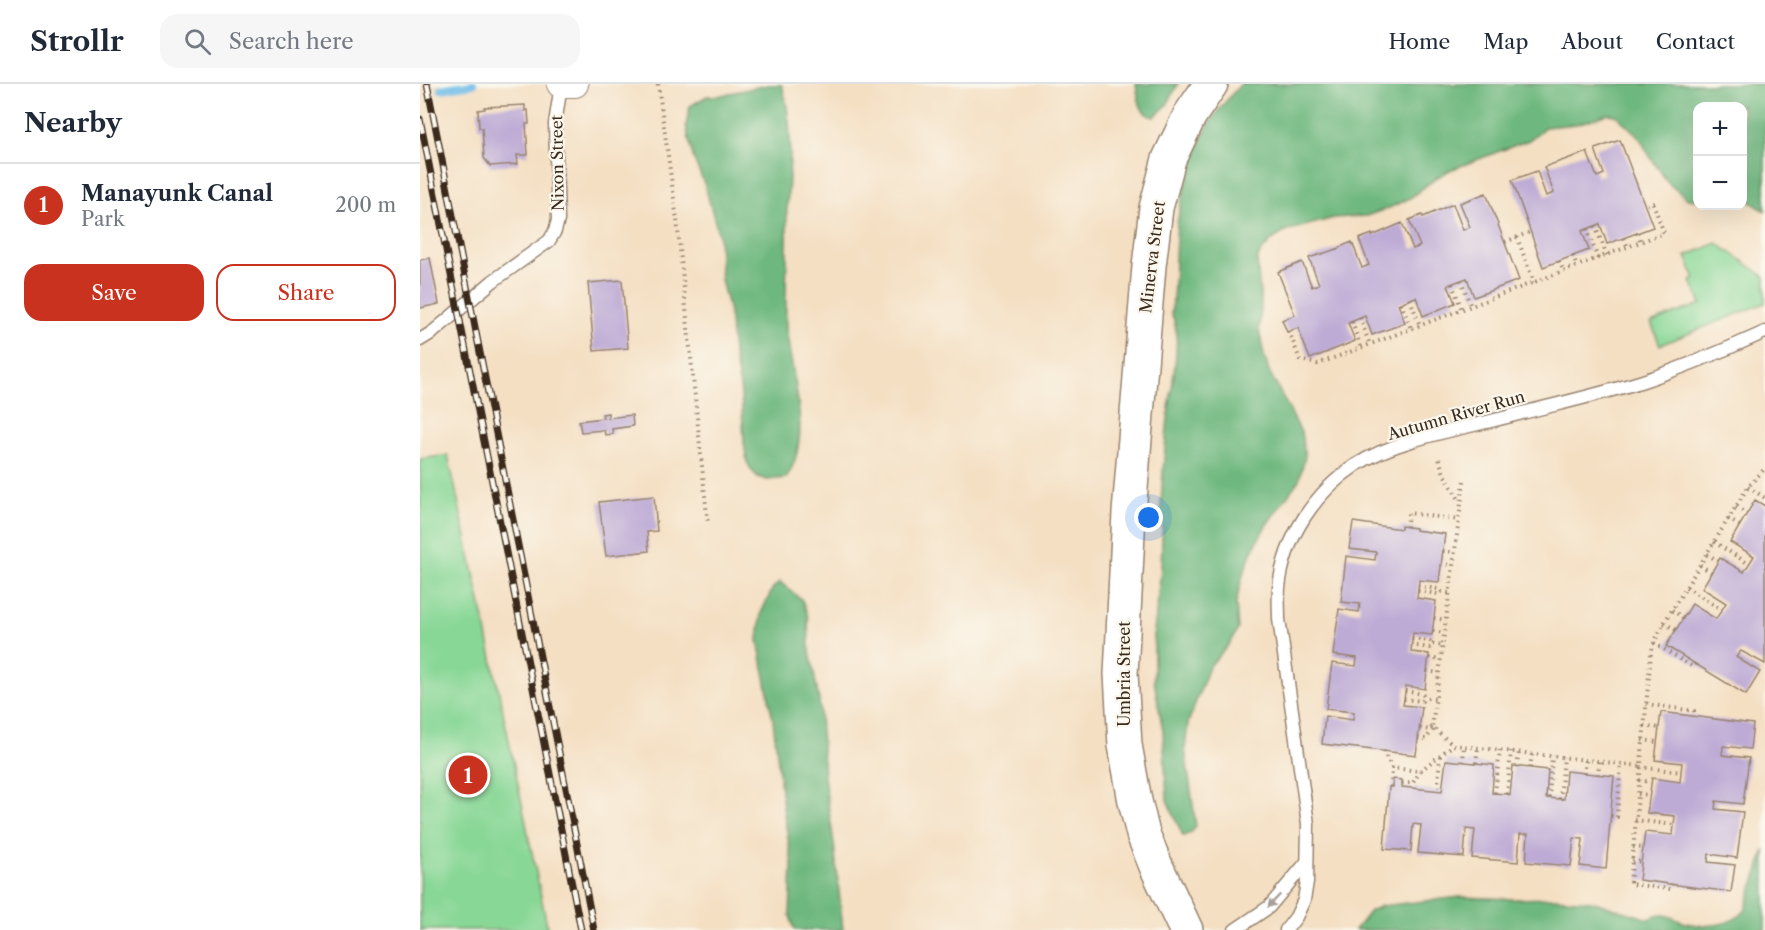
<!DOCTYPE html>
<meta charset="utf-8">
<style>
:root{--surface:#fff;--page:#f6f6f7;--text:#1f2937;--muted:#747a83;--line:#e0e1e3;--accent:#c8321e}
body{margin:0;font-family:"Libre Caslon Text",serif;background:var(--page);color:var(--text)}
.controls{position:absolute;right:18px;top:18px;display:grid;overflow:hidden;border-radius:12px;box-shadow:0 6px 24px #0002}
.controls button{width:54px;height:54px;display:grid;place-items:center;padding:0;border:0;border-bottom:2px solid var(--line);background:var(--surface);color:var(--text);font:30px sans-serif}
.you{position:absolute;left:729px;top:434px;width:21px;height:21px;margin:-15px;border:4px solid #fff;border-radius:50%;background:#1a73e8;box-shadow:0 0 0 9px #1a73e833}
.badge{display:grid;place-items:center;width:39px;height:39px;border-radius:50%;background:var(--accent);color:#fff;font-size:20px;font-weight:700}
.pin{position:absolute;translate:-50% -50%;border:3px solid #fff;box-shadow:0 2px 6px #0006}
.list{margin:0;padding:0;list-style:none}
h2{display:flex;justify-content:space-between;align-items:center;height:78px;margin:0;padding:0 24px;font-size:26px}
h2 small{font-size:20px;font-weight:400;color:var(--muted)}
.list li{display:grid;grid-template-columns:39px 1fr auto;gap:18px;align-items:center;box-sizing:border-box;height:84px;padding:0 24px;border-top:2px solid var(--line)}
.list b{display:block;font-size:22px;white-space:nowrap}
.list p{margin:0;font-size:20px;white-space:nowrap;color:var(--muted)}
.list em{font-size:20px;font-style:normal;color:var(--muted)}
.actions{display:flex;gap:12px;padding:18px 24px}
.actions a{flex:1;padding:14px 0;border:2px solid var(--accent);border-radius:18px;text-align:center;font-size:21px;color:var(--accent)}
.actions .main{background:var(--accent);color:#fff}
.icon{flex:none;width:33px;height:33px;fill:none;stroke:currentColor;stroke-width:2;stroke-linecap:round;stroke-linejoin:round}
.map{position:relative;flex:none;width:1345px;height:846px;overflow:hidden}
header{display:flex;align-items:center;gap:36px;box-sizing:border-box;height:84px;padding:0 30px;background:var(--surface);border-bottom:2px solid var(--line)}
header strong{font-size:28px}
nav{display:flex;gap:33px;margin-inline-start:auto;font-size:21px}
.search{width:420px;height:54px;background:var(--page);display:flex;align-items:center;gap:15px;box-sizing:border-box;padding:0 21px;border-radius:18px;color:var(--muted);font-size:22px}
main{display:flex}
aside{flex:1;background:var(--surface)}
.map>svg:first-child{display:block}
</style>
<header>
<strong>Strollr</strong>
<div class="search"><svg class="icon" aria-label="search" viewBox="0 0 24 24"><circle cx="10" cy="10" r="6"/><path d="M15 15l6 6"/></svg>Search here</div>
<nav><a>Home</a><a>Map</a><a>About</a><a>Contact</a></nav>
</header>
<main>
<aside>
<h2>Nearby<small></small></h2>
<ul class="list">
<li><span class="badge">1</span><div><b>Manayunk Canal</b><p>Park</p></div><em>200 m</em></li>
</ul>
<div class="actions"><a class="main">Save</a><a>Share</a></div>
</aside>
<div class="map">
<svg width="1345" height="846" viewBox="0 0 1345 846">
<rect width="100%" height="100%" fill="#fbf7ec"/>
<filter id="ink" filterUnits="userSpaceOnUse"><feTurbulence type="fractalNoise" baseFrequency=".0167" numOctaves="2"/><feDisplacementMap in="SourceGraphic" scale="12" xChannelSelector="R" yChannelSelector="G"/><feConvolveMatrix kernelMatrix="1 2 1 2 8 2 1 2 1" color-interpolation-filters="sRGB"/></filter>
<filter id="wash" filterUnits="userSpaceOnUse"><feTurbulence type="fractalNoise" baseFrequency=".008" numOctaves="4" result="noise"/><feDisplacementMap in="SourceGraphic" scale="24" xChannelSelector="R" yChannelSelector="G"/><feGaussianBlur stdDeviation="1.35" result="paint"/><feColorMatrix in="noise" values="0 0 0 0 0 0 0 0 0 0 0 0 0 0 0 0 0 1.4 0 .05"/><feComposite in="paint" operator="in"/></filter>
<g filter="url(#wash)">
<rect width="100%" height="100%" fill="#f4dfc3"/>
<g fill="#88d796" stroke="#62805a" stroke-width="1.5">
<polygon points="1297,159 1345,193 1345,219 1240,261 1231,239 1281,220 1271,197 1275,195 1266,172"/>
<polygon points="28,371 64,536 128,846 0,846 0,375"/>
</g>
<g fill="#6eb87f" stroke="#54714e" stroke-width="1.5">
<path d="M716,0H758L747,21L734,33C718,30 719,14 716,0Z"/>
<path d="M821,0H1345V127L1323,113L1322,22H1278L1277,116L1268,115L1249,100L1231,74L1219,53L1196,31L1188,30L1157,40L1125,43L1109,56L1030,86L1016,94L990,114L969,124L946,132L914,134L866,147L852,156L841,168L837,176L841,220L839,246L844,271L849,287L881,348L885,373L879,396L847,440L831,469L822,494L816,519L818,545L810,559L789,583L768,639L765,665L776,742L771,749L763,752L747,716L743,647L734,596V547L741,485L743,430H741C741,398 745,366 748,334C750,308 764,250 751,229C756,200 754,170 757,141C760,115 776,62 789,40C798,26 810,12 821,0Z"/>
<path d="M347,1H362C374,40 370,84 367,123C366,137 368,151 367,165C367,190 365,217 366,242C370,288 395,352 366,394L347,396L338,393L331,386L327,378L324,358L321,308L313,268L309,227L301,196L299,152L285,102L273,73L266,41L270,22L287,12H297Z"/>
<polygon points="360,498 382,516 388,533 389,562 399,616 404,693 414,759 423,846 374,846 370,831 372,780 363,723 353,636 338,556 341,529 353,504"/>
<path d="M1345,766V846H935L950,827L961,822L1041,813L1094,815L1134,814L1171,817L1229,835C1247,826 1249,834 1266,839C1285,844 1311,842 1325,827Z"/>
</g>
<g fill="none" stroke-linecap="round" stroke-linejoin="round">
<polyline stroke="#6ebde8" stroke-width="8" points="21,5 53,0"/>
</g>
<g id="blocks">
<g fill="#beabd5">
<polygon points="105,21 105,27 108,26 109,40 106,40 108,71 97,71 98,80 70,82 64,74 62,44 59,44 58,26 65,25 64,23"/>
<polygon points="1200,56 1233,143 1187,160 1180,140 1162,147 1169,166 1123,183 1092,96 1117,87 1126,112 1134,109 1124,83 1167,68 1177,93 1184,90 1175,65"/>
<polygon points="1066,109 1099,196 1054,213 1047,194 1028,201 1035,219 1003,232 996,213 990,215 978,220 985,239 952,251 945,232 928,239 935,257 890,275 878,244 867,248 862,236 875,231 858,188 882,178 892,203 899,200 889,174 920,164 920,163 932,158 942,184 949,181 939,155 952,150 952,152 982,139 993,165 1000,162 989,136 1002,131 1003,133 1033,120 1043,146 1050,143 1040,119"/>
<polygon points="10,174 19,220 0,224 0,176"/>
<polygon points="202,196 208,264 174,267 168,199"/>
<polygon points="188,329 188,334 212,331 213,342 192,345 193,350 185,351 184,346 161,348 159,337 183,334 182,330"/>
<polygon points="234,412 237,447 227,448 229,467 186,472 179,418"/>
<polygon points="1335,416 1345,422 1345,580 1321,567 1316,573 1340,588 1326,611 1246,562 1272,520 1296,535 1306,519 1282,504 1300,474 1324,488 1334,472 1310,458"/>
<polygon points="933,438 981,445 981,442 995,444 995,446 1025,450 1019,498 999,496 997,514 1016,517 1012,551 993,549 992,555 991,568 1009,570 1005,605 986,602 984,615 983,621 1002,623 996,671 902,660 905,632 933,636 934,628 906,625 912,579 936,582 937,574 913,571 919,525 939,528 940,520 921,518 926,472 955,476 956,468 929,465"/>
<polygon points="1241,628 1333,640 1330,665 1303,662 1302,671 1329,674 1323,720 1296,717 1295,725 1323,728 1317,774 1289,770 1288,778 1315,781 1311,808 1219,796 1225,748 1253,751 1254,741 1255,732 1227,729 1232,694 1260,698 1262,679 1235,676"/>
<polygon points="1026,676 1074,681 1072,709 1087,710 1090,711 1093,682 1128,686 1126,714 1140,715 1144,715 1146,687 1194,692 1186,785 1160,782 1163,755 1154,754 1151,782 1106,778 1108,750 1100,750 1098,778 1052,774 1055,746 1046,745 1044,773 998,769 1001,741 993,740 991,767 964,765 969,703 973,703 973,695 982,696 982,703 1022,707"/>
</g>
</g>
</g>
<g filter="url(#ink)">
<use href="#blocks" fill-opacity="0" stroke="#988470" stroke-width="1.5"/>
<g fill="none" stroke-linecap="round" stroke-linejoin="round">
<g stroke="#988470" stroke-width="15">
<g id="service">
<polyline points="0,256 13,248 73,197 129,157 135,147 138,136 135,40 141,1"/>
<polyline points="815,846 849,823 886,779"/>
<path d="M866,846L876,833L884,816L887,798L888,740L859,535C859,525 858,514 859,504C864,454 895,408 936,381C976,355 1041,345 1087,333C1132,321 1179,311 1223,297C1265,283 1305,266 1345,248"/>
</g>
</g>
<g stroke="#988470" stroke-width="28">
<polyline id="minor" points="140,0 155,0"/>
</g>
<g stroke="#988470" stroke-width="36">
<polyline id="secondary" points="766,846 736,782 723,750 715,717 705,661 701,590 709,429 729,182 736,124 749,75 770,31 791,0"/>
</g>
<g stroke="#988470" stroke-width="4" stroke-dasharray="1.5 4.5" stroke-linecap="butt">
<polyline points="238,0 257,136 288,441"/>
<polyline points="1175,142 1187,171"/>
<polyline points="1167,145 1178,175"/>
<polyline points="1217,149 1221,158"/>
<polyline points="1097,153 1114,199"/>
<polyline points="1204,154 1208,164"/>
<polyline points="1085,158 1110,148"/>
<polyline points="1153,172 1157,183"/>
<polyline points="1139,177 1144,188"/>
<polyline points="1041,196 1051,223"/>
<polyline points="1032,200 1042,226"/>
<polyline points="990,215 1000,242"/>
<polyline points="981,219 991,245"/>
<polyline points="940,234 950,261"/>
<polyline points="932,238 941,264"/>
<polyline points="869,247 880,276 898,280 1244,149 1233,119 1225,122"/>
<polyline points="1019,375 1024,390 1040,417"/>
<polyline points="1044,397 1012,643 1033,661 1220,682"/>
<polyline points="1328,403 1345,414"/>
<polyline points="1316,423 1327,430"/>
<polyline points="1308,435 1320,442"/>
<polyline points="987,443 988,429 1039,436"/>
<polyline points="1294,458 1329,480"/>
<polyline points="1023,467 1035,468"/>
<polyline points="1287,470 1298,477"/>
<polyline points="1021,480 1033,481"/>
<polyline points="1280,481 1291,488"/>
<polyline points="998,502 1018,505 1022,508"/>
<polyline points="1266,503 1302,526"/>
<polyline points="998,507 1018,510 1022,508 1029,509"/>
<polyline points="1252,526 1263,534"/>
<polyline points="1014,534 1026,536"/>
<polyline points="1244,539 1256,546"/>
<polyline points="1013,547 1024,549"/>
<polyline points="992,555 1010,557 1013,560"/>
<polyline points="1234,559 1273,583 1275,580"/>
<polyline points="991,561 1010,564 1013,560 1023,562"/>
<polyline points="1009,574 1021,576"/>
<polyline points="1007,587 1019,589"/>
<polyline points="985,607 1002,610 1006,614 1015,615"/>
<polyline points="984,615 1002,617 1006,614"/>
<polyline points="1226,620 1274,627 1274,632"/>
<polyline points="1224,642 1239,644"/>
<polyline points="1000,644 1010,646 1012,643"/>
<polyline points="998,654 1006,655 1014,644"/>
<polyline points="1222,656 1237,658"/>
<polyline points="963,667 972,684 1000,687 1033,661"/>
<polyline points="1020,672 1018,700 1021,707"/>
<polyline points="1043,678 1044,662"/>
<polyline points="1056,679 1058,664"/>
<polyline points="1097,683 1099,668"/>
<polyline points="1220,683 1261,688"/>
<polyline points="1110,684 1112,670"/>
<polyline points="1164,690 1166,676"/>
<polyline points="1178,691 1179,677"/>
<polyline points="1219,696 1231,698"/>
<polyline points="982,699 993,699 1000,687"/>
<polyline points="971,703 972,684"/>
<polyline points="1075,709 1080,666"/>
<polyline points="1087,710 1091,667"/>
<polyline points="1218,710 1230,711"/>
<polyline points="1129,714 1132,672"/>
<polyline points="1140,715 1144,673"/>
<polyline points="1191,732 1197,733 1201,680"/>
<polyline points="1215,736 1254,741"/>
<polyline points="1213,763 1223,764"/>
<polyline points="1212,777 1222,778"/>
<polyline points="1252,800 1251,805 1210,800 1231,569 1234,559 1244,539 1328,403 1345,384"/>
</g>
<use href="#service" stroke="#fff" stroke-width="12"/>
<use href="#minor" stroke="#fff" stroke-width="26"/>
<use href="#secondary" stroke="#fff" stroke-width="33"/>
<g stroke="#3b2a1e" stroke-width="7">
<g id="rail">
<polyline points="7,0 174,846"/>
<polyline points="0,35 161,846"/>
</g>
</g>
<use href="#rail" stroke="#fbf7ec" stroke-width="4.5" stroke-dasharray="14" stroke-linecap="butt"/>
</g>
<defs><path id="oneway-solid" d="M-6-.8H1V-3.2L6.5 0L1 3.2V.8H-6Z" transform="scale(1.5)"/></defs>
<use fill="#a79f9a" href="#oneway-solid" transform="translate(854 817) rotate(134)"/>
</g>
<g text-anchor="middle" stroke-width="4.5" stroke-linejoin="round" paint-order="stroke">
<g font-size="16" fill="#3b2a1e" stroke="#fbf7ec">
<text transform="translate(137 79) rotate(-91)" y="6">Nixon Street</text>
<text transform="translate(732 173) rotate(-83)" y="6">Minerva Street</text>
<text transform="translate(1036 331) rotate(-16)" y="6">Autumn River Run</text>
<text transform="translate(704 590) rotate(-90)" y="6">Umbria Street</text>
</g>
</g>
</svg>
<div class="controls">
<button>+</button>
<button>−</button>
</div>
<div class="you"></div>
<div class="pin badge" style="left:48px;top:691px">1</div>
</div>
</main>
